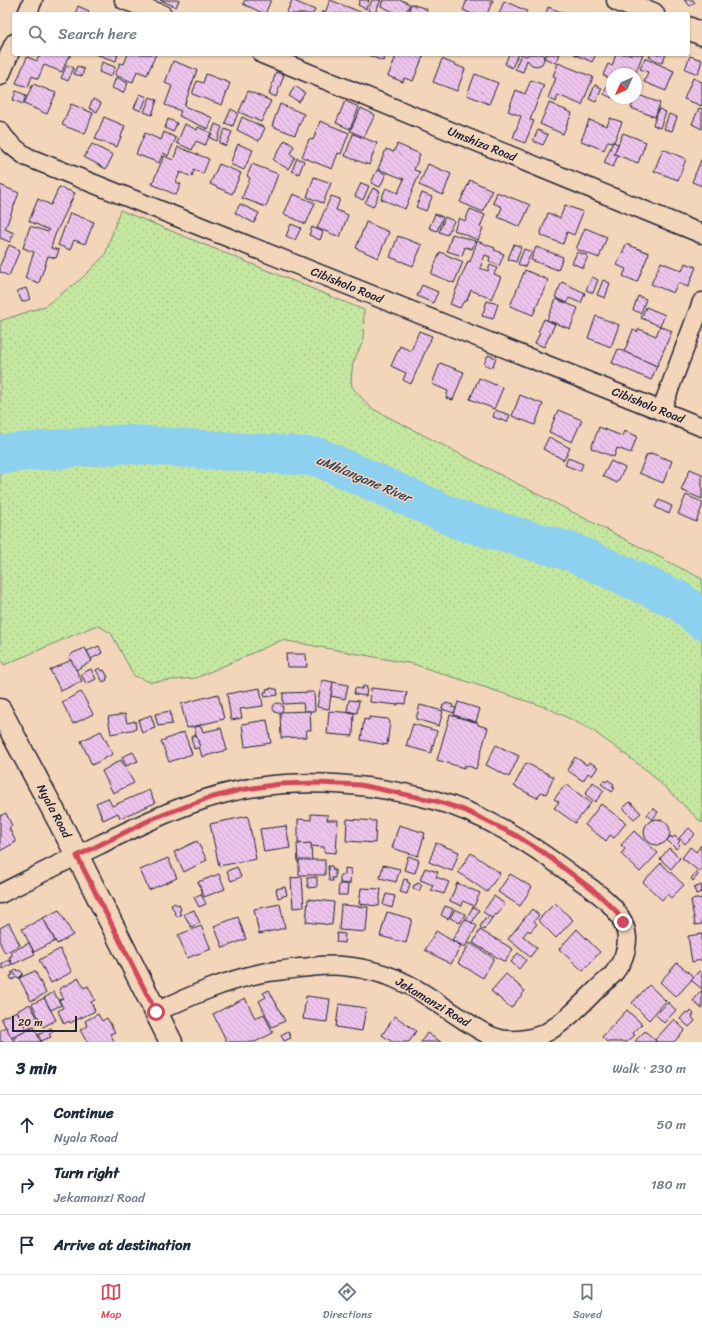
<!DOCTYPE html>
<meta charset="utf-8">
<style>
:root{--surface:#fff;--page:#f2f2f3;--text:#1f2937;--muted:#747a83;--line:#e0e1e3;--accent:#d1495b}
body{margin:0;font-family:Sriracha,sans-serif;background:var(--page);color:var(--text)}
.compass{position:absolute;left:606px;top:68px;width:36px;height:36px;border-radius:50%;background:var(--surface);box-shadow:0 1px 3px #0004;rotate:225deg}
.scale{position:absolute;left:12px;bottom:10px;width:65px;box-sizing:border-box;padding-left:4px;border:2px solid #22223b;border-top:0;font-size:11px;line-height:14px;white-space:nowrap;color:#22223b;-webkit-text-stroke:3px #f3d6b9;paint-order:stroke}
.stop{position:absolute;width:12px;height:12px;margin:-9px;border:3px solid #d1495b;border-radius:50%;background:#fff}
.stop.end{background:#d1495b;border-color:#fff;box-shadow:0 1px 4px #0008}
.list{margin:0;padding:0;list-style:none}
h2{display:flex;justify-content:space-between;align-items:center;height:52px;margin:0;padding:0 16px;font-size:17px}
h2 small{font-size:13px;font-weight:400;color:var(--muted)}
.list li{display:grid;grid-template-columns:26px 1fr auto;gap:12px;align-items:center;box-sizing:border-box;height:60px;padding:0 16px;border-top:1px solid var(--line)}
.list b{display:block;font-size:15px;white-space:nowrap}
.list p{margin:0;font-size:13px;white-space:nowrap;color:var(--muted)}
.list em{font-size:13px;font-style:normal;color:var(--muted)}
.icon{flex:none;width:22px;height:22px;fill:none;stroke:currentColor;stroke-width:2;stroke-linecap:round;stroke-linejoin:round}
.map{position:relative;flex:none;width:702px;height:1042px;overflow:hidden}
.search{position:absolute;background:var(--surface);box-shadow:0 1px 3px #0004;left:12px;right:12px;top:12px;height:44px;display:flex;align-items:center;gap:10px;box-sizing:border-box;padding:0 14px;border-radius:4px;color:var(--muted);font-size:15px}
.sheet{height:232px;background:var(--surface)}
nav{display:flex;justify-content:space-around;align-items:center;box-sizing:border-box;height:56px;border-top:1px solid var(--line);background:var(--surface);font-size:11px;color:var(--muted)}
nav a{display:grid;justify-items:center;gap:2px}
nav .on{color:var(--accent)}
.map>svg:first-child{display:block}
</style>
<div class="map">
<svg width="702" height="1042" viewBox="0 0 702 1042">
<defs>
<pattern id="green-dots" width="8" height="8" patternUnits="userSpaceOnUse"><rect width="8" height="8" fill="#c5e8a1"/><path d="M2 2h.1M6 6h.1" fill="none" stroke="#a9c78c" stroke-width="1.8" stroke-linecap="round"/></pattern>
<pattern id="building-back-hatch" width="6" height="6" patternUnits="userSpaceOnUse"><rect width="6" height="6" fill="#eec4ec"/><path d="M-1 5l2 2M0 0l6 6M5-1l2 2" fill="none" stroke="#cca8cb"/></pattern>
</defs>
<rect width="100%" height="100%" fill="#f3d6b9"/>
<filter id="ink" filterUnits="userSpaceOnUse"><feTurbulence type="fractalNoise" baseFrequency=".025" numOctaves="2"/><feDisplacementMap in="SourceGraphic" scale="8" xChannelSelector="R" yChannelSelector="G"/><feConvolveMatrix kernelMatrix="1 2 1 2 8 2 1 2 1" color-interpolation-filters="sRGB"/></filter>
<g filter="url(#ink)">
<polygon fill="url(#green-dots)" stroke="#74856e" points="120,210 364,310 363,341 353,363 351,379 352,387 371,408 702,579 702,823 649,772 592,730 548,708 413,664 282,640 196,678 150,682 134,676 111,633 97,625 4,665 0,658 0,321 45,306 81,279 105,255"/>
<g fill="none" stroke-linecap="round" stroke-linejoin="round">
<polyline stroke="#8ed0ef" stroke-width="39" points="0,454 123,444 318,457 462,521 572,552 680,601 702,620"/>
</g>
<g fill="url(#building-back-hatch)" stroke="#22223b">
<polygon points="160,0 179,0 176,7"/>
<polygon points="245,0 271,0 265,14 243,4"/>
<polygon points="292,0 315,10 313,14 286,14"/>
<polygon points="330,0 363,13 362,14 321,14 322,11 325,13"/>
<polygon points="360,0 369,0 366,9 358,5"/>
<polygon points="372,0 381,0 375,13 368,10"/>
<polygon points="383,0 401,0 410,4 405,14 398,14 381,6"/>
<polygon points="467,0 493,0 487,14 472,14 463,10"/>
<polygon points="684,0 693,0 695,2 690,6"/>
<polygon points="504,1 527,11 525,14 499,14"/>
<polygon points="411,4 427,9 426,14 408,14"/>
<polygon points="78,6 89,11 88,14 75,14"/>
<polygon points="548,7 566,14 546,14"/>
<polygon points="40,54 71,54 69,58 68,57 62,72 44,65 38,79 32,76 28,87 16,83 27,57 37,61"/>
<polygon points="95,54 118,54 116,61"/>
<polygon points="128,54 156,54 147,75 137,71 133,82 115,75 120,63 124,64"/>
<polygon points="365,54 385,54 383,61"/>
<polygon points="397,54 424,54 413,81 404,78 403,82 388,76"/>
<polygon points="509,54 518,54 512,68 505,64"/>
<polygon points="521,54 527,56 528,54 543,54 544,59 542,64 537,66 532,65 527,60 523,72 515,69"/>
<polygon points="546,54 560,54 556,63 544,58"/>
<polygon points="574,54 596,54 592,62"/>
<polygon points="616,54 643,54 635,74 612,74 612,79 603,75 608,64 612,66"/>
<polygon points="651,54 666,54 662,63 649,57"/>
<polygon points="690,56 702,60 698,74 685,69"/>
<polygon points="645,58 674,71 666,91 644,82 648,72 640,69"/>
<polygon points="442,59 465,69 457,91 433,82"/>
<polygon points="173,61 197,70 184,106 213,118 208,129 179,116 181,111 165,105 172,86 165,83"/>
<polygon points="102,62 115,67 111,77 99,72"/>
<polygon points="558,63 593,77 582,105 558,95 556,102 548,98 556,78 553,76"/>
<polygon points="67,65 74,68 68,81 61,78"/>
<polygon points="77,66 84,69 82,76 74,74"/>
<polygon points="276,72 284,75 276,97 269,94"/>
<polygon points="206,74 230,83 222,105 192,94 197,81 203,83"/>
<polygon points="475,74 498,83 489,104 467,95"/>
<polygon points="116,77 128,83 123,93 112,88"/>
<polygon points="693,78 702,82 702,106 684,99"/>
<polygon points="531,80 544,85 530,120 534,121 525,143 513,138 521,116 508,111 516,90 525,94"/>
<polygon points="608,83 612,85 612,98 604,94"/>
<polygon points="33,84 56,93 47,114 24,104"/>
<polygon points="595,85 602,88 596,102 589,99"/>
<polygon points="295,86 305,93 299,102 289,96"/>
<polygon points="16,91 26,95 23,104 13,100"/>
<polygon points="248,91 271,101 261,122 239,112"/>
<polygon points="140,94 147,97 141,111 134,108"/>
<polygon points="636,94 660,103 655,117 631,108 635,98 636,98"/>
<polygon points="150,97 157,100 152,115 144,112"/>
<polygon points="613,98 629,98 627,104"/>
<polygon points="93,99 101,103 97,112 89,108"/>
<polygon points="345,101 359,107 350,129 336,123"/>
<polygon points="549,103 572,113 563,134 540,124"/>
<polygon points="71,104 93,113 85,134 62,125"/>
<polygon points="280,104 304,114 295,135 272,126"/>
<polygon points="361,108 375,115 364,137 350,131"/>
<polygon points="699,108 702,109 702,129 692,124"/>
<polygon points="231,109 238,113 233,126 225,123"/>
<polygon points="659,109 666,112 660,128 653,125"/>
<polygon points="669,114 677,117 672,131 664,129"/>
<polygon points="104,117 125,126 117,147 95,139"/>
<polygon points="242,117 265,128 259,141 237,130"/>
<polygon points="610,118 622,122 614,142 608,141 604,150 581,141 589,120 607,126"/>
<polygon points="168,119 177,123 173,132 165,128"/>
<polygon points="320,121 349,133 341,154 338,153 332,169 302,157 309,139 313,140"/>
<polygon points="185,124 197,130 198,127 211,133 205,145 196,141 192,150 177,143"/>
<polygon points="215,124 222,127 217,141 210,138"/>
<polygon points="225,129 232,132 226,146 219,143"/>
<polygon points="538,130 548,135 543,145 533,141"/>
<polygon points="164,132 176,138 168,156 163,153 159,163 136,154 145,133 161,140"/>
<polygon points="623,133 646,142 638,163 614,154"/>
<polygon points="353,134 377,143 369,165 345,156"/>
<polygon points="285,140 294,146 290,154 295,157 288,169 273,160"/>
<polygon points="613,142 618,144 614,154 618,155 613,167 604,163"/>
<polygon points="92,144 113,155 106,169 84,157"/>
<polygon points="238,144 253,150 244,170 230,164"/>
<polygon points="397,144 420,154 414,170 420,172 405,209 381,199 386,188 398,193 404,179 378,169 386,149 394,152"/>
<polygon points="178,147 209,159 203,174 194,170 192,177 180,172 176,182 181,184 176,195 152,184 164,156 173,160"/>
<polygon points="663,149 686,159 678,180 654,171"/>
<polygon points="297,158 304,161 299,174 292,171"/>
<polygon points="701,160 702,160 702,186 692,182"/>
<polygon points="219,164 241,173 232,194 210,184"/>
<polygon points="252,164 278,174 266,207 242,198 250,178 247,176"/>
<polygon points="428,164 451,174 443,195 419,185"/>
<polygon points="377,170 386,174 380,187 371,183"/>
<polygon points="314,177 331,183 323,203 307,197"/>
<polygon points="470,180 492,190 483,212 460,202"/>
<polygon points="361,183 369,186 363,200 355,196"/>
<polygon points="0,185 19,193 5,229 14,233 10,242 0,238"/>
<polygon points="59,187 75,193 55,235 51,248 59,250 56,258 48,256 39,283 25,278 34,252 23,248 30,226 48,232 49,230 29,221 38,199 51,205"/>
<polygon points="373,188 380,191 373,207 365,203"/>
<polygon points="497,192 530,205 520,227 498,217 502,207 493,203"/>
<polygon points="422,193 432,197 426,211 416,207"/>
<polygon points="293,194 315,203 306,224 284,214"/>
<polygon points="331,196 340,199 336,210 348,215 340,237 317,228"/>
<polygon points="240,204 259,213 254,223 235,213"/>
<polygon points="565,205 583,212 574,235 567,232 563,244 540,235 548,213 560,218"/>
<polygon points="470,209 485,215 480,227 483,228 478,240 454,230 459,218 465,221"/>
<polygon points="70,213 94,222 85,244 74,240 70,250 58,245"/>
<polygon points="435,214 443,217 437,231 429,228"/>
<polygon points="445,217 454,221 447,235 439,232"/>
<polygon points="366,222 389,232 378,258 356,248"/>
<polygon points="291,224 301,228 295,240 286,236"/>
<polygon points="312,227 323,232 320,240 309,235"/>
<polygon points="585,228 607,237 599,258 576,249"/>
<polygon points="452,234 475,241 472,249 465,247 462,256 447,251"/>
<polygon points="398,236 422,245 413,266 390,257"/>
<polygon points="477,241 495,248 494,250 504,254 499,266 489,261 490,257 485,255 480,268 488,271 490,265 497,268 494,274 501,277 491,299 471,290 466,302 464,301 460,308 450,304 468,261 470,262"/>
<polygon points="514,244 521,247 516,262 508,259"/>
<polygon points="626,244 649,253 637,282 623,276 626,269 617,265"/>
<polygon points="9,245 20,250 9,276 0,272 0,265"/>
<polygon points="536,247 563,257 558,270 531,260"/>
<polygon points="524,249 532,252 525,267 518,264"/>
<polygon points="440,252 463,262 454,283 431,274"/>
<polygon points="577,252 588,256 583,268 572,263"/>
<polygon points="661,262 682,271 685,263 696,267 688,287 678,283 673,293 651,284"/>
<polygon points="525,270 548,280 533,315 510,306"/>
<polygon points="592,277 598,280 593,293 586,290"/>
<polygon points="603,280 610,283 605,298 597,295"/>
<polygon points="562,282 585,293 581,303 569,298 567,303 555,297"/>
<polygon points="422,285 438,292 433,303 417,296"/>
<polygon points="26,288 30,299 22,302 17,291"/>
<polygon points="638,296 646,299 641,313 633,310"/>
<polygon points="556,299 578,308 570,329 547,320"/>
<polygon points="487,301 498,304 493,319 482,316"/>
<polygon points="646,307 665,315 660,326 641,318"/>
<polygon points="596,316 619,325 611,347 588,338"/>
<polygon points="544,319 555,324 544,347 535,343 540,333 538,332"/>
<polygon points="660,326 672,331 657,366 624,352 633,330 637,332 639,329 656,336"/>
<polygon points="419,331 432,336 411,384 403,380 406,373 391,366 400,346 411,351"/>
<polygon points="618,349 657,366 651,380 612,363"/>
<polygon points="488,355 496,358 492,368 484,364"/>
<polygon points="440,363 464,372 453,400 446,398 448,391 432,384"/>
<polygon points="479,378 503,388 494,409 470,399"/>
<polygon points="520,395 543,404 535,425 512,416"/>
<polygon points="495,410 510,415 507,422 493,417"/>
<polygon points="558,410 582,420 572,442 549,432"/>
<polygon points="599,427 622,436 624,431 637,436 631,453 617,448 614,457 591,448"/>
<polygon points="549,437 570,448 564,460 543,449"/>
<polygon points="651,453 672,461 663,483 639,473 647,454 650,455"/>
<polygon points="568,458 583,464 580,471 565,465"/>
<polygon points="611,461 625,468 617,483 603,476"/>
<polygon points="690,469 702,474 702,499 681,490"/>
<polygon points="686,495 702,502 702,507 696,522 678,514"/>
<polygon points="659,500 672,506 669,514 655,507"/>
<polygon points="99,646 102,653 91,659 87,651"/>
<polygon points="85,648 92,661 76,670 69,657 73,653"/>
<polygon points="286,654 306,654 307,667 287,667"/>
<polygon points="71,660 82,681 61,691 50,670"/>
<polygon points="100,668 102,671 104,670 108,677 106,678 107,680 103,682 96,670"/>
<polygon points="91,669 96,679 86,684 81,674"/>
<polygon points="322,680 333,682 329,709 317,707"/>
<polygon points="333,682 348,685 345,699 331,696"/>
<polygon points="363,686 367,687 366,696 354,694 355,688 362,689"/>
<polygon points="260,688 263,706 240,709 242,718 231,720 227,694"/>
<polygon points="273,688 273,689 277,689 278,695 265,697 264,692 267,691 266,689"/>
<polygon points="371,688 407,692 405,704 398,703 398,705 370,702"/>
<polygon points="81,692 93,714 73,724 62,702"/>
<polygon points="314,692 315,711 304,711 303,703 283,704 283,693"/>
<polygon points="218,694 224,719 187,728 181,704"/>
<polygon points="349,700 359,701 357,713 347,711"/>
<polygon points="458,702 480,709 476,722 454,715"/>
<circle cx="278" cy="708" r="5"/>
<polygon points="446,703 453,705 452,707 456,708 454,713 442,709 443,705 445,705"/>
<polygon points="420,705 443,711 439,726 416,719"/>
<polygon points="170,711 172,724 158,726 155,714"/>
<polygon points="310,711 311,730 306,730 307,737 281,738 280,712"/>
<polygon points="329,711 354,713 353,736 327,734"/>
<polygon points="125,714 127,723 135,721 136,729 111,734 108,717"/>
<polygon points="151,715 155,728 142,733 138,720"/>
<polygon points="450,715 478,723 478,725 488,728 476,769 465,765 464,768 437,760"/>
<polygon points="369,717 388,719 390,722 387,745 361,740 364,719 369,720"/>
<polygon points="267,720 271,743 245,747 242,724"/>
<polygon points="413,724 437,731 431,753 406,746"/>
<polygon points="201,726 203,732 221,728 227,750 202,757 194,727"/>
<polygon points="101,731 113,754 92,765 81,741"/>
<polygon points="184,732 192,754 169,762 161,741"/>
<polygon points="196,735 200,747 194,749 191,737"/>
<polygon points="496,745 519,756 509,777 486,765"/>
<polygon points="133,752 138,761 126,766 122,757"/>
<polygon points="575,757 587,765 589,762 598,767 592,776 588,773 583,781 567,770"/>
<polygon points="121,760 134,783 113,793 102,771"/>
<polygon points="526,763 554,777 546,794 541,792 537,798 514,786"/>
<polygon points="604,780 606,782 608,780 614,784 612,787 615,788 612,792 601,784"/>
<polygon points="593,782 604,791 595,802 585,794"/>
<polygon points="566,784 591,803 575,823 554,808 559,802 554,799"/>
<polygon points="149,790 155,803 120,818 118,813 103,820 96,803 108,798 112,806"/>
<polygon points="630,802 641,813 634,819 623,808"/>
<polygon points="601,804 626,823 614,838 610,835 606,841 585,825"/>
<polygon points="653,808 658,812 652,820 647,815"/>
<polygon points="6,813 12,826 9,828 16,842 0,851 0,816"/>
<polygon points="311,814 328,815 327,820 338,820 336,853 324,852 324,847 308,846 308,844 298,843 298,819 311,820"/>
<polygon points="248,816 256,859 219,866 210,824"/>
<polygon points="347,819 376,821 375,843 346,841"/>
<circle cx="657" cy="832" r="13"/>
<polygon points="399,825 425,833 418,856 392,848"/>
<polygon points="286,826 290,848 264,852 260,829"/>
<polygon points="689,828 695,834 685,844 679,838"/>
<polygon points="634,831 658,853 640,872 621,854 625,849 621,845"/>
<polygon points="671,836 672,838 675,836 680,841 678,843 680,845 676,849 667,840"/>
<polygon points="197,841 207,860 184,872 174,852"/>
<polygon points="311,843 312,863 298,863 297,844"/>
<polygon points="436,843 459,852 452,871 429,862"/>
<polygon points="701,845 702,869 700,872 682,858 690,847 696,852"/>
<polygon points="669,848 680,858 671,869 660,859"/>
<polygon points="471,853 500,873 487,892 458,872"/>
<polygon points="408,856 419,860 415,873 404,870"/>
<polygon points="168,858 177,878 149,890 140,870"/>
<rect x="299" y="860" width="26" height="15"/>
<polygon points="661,863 684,885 671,898 667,894 662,900 643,882"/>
<polygon points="383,865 400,869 396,882 380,878"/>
<polygon points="328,866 332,866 333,870 335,870 335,878 332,878 333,881 329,881"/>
<polygon points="237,867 241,877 231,881 227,871"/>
<polygon points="345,868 351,869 350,884 340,883 340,875 345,875"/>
<polygon points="425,868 438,872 436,877 449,882 444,894 431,890 433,885 420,880"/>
<polygon points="696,872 698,875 693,881 691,879"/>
<polygon points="219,874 225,889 204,897 198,882"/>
<polygon points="510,874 532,887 520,906 498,892"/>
<polygon points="302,877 304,907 293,908 291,878"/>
<polygon points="317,877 317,887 308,888 307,878"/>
<polygon points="404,879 408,880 407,882 410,883 407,894 400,892"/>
<polygon points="417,883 422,885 419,891 413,888 414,885 416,885"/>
<polygon points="457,883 480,893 474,906 463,901 462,906 450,901"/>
<polygon points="339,884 348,884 347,895 338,895"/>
<polygon points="701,885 702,892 696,894 694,888"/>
<polygon points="285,887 287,895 278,898 276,889"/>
<polygon points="361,888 381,889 379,906 359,904"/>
<polygon points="201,894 206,904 199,907 194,897"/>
<polygon points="386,894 395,896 392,908 383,905"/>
<polygon points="494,896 505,904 497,915 495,914 492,918 483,912"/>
<polygon points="702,898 702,924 695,925 691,900"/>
<polygon points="308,899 334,902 332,925 306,922"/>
<polygon points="175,903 177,905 179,904 181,910 179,911 181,915 177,917 171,905"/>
<polygon points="555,903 573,920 556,938 538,920"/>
<polygon points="280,904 285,928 259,934 254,909"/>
<polygon points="341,905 368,907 366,932 339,930"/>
<polygon points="445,906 453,909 448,919 441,915"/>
<polygon points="473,907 479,910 472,923 465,920"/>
<polygon points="455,909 465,914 460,923 450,918"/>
<polygon points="532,909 539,915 534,921 537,924 530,932 528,930 523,936 537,948 530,957 508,939"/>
<polygon points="59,910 73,935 57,944 43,918"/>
<polygon points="194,910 200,923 191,927 184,914"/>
<polygon points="387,912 412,919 406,943 380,936"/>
<polygon points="489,916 492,918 484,930 480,927 485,918 487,919"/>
<polygon points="238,917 246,939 223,948 214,926"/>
<polygon points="43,918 55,941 34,952 22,929"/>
<polygon points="465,919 477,926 465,947 452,940"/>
<polygon points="9,923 20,945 5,953 0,943 0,928"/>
<polygon points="201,926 211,949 187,958 178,935"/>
<polygon points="577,929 600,952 583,971 559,949"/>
<polygon points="480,930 513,949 505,962 473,943"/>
<polygon points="436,931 461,946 451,964 425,950"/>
<polygon points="337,933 345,934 344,943 336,942"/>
<polygon points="702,934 702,960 692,962 688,936"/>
<polygon points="29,943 35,954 14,964 12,964 9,957 12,956 11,952"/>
<polygon points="470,943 494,958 483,978 458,963"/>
<polygon points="60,949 72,972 51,983 39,960"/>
<polygon points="518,953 526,960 519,969 511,962"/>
<polygon points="9,960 12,964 3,969 1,964"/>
<polygon points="677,963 694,977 676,997 660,982"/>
<polygon points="17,969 18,971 20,970 23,974 19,978 18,977 17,977 13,972"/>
<polygon points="35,971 46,993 31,1001 19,978"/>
<polygon points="699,971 702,974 702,989 691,980"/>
<polygon points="13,972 17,977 12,980 10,976 13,975 11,973"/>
<polygon points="506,974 525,991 511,1008 491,991"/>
<polygon points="79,978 84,988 88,986 95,1000 91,1002 95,1011 70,1023 69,1021 64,1024 58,1011 63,1008 59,1000 63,998 59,989"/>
<polygon points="649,985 666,1001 649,1020 632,1003"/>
<polygon points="269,990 285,1021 272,1027 259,1001 266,997 263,993"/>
<polygon points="702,990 702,1009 693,1001"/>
<polygon points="54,992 61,1005 51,1010 44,998"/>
<polygon points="306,996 330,999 327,1022 303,1019"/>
<polygon points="44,998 56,1020 43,1027 32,1004"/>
<polygon points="245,998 255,1018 264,1014 273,1033 255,1042 227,1042 213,1014"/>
<polygon points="668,1002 676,1010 664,1023 656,1015"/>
<polygon points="30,1004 40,1023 26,1030 17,1011"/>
<polygon points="339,1004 366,1008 362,1031 336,1027"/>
<polygon points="627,1010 642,1024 633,1033 635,1035 627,1042 607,1042 602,1037"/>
<polygon points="17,1011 27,1031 11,1038 1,1018"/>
<polygon points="691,1011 694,1014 692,1017 695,1021 689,1027 680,1019 686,1012 689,1014"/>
<polygon points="98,1014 102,1021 107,1018 115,1032 110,1034 114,1041 111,1042 87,1042 80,1030 87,1026 85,1021"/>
<polygon points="395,1016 416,1031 409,1042 392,1042 382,1035"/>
<polygon points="674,1019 685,1030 674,1042 655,1042 654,1041"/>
<polygon points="6,1027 14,1042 0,1042 0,1030"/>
<polygon points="34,1027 41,1042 16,1042 14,1037"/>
<polygon points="51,1028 53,1032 49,1034 51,1037 41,1041 38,1035"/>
<polygon points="288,1031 291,1038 284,1041 281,1035"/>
<polygon points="645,1031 657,1042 636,1042 635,1041"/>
<polygon points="427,1033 441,1042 421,1042"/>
</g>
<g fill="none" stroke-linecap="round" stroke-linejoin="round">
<g stroke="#22223b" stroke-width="21">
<g id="minor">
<polyline points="124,0 162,14"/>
<polyline points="27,14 33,0"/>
<polyline points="262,54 702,234"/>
<polyline points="0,76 14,43"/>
<path d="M0,131C6,142 16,149 27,157L702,427"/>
<polyline points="661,411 702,302"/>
<path d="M0,894C34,877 67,860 101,844C159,815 219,787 285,784C336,781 384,787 434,800C485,814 529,843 571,874C593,890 625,908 627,938C627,950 622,963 614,973C609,979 602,984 596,990C581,1005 567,1020 549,1031C535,1039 516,1042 500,1039C488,1036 477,1029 467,1022C448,1010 429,996 409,985C388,974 366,968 343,966C328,964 313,967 299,968C287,970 274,971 262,973C224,981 190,996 156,1012"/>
</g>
</g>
<g stroke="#22223b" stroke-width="25">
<g id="tertiary">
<polyline points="618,0 653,14"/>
<polyline points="688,28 702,34"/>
<polyline points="0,710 77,855 171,1042"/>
</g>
</g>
<use href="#minor" stroke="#f3d6b9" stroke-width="18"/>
<use href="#tertiary" stroke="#f3d6b9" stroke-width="22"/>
</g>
</g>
<g fill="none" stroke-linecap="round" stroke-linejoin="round" filter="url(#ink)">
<polyline stroke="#d1495b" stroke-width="5" points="156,1012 77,856 154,818 206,799 240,790 280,784 317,783 360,785 436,801 464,810 517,836 544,853 598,894 615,910 623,922"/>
</g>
<g text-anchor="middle" stroke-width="3" stroke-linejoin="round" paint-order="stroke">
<g font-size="12" fill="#22223b" stroke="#f3d6b9">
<text transform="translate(482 144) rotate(22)" y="4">Umshiza Road</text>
<text transform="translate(347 285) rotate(22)" y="4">Cibisholo Road</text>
<text transform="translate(648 405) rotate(22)" y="4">Cibisholo Road</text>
<text transform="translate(54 811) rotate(62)" y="4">Nyala Road</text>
<text transform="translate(433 1002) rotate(31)" y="4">Jekamanzi Road</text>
</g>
<g font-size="13" font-style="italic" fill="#38455f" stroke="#f3d6b9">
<text transform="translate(364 478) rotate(23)" y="5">uMhlangane River</text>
</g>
</g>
</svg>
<svg class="compass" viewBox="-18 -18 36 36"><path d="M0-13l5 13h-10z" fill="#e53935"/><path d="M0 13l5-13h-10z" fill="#747a83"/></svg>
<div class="scale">20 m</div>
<div class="stop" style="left:156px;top:1012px"></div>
<div class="stop end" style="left:623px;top:922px"></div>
<div class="search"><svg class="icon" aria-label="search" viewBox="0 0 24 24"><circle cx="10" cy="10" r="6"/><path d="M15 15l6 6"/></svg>Search here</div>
</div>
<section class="sheet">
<h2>3 min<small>Walk · 230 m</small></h2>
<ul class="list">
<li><svg class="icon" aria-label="ahead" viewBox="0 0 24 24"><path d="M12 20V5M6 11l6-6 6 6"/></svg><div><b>Continue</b><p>Nyala Road</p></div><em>50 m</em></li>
<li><svg class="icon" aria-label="right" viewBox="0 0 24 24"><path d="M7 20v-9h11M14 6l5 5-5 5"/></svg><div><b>Turn right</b><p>Jekamanzi Road</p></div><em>180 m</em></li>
<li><svg class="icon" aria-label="arrive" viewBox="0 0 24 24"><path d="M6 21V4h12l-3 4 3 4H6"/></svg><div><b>Arrive at destination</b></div></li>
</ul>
</section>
<nav>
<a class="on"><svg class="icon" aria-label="map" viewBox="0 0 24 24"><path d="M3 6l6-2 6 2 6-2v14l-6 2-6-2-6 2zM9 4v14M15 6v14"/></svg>Map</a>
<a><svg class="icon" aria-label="directions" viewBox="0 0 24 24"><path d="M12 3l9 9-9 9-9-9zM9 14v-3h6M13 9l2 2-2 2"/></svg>Directions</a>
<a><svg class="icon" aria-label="saved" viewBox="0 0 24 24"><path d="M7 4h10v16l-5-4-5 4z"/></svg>Saved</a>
</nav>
